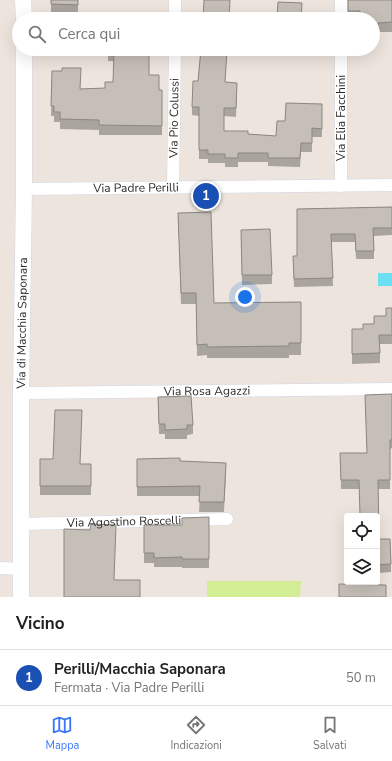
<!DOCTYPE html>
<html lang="it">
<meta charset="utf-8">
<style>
:root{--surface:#fff;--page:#f2f2f2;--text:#222;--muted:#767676;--line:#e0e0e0;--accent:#3875ff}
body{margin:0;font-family:"Nunito Sans",sans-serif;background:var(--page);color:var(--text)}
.controls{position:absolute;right:12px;bottom:12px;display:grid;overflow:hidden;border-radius:4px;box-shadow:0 4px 16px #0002}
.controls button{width:36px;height:36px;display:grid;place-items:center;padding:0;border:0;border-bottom:1px solid var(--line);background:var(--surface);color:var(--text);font:20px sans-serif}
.you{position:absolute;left:245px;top:297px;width:14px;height:14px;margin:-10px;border:3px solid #fff;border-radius:50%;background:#1a73e8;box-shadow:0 0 0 6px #1a73e833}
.badge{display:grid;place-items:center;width:26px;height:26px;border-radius:50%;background:var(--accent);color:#fff;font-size:13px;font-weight:700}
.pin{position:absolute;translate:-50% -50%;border:2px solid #fff;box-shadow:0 1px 4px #0006}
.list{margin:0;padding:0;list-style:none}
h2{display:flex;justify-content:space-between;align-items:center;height:52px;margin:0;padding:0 16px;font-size:17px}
h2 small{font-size:13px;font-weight:400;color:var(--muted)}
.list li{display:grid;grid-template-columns:26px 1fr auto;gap:12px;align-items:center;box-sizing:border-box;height:56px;padding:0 16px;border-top:1px solid var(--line)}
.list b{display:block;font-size:15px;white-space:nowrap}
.list p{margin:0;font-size:13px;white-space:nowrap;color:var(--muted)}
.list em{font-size:13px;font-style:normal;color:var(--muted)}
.icon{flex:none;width:22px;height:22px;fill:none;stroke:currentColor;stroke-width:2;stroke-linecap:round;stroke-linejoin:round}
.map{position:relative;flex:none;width:392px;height:597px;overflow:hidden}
.search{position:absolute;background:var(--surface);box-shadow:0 4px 16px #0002;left:12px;right:12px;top:12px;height:44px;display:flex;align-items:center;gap:10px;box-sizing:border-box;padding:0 14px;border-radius:22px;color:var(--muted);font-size:15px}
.sheet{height:108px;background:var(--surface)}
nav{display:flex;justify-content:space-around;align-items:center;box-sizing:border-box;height:56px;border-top:1px solid var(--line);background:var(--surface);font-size:11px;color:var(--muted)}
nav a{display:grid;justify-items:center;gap:2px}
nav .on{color:var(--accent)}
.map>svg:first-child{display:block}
</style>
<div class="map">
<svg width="392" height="597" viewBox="0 0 392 597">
<rect width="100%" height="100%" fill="#ede4dd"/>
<polygon fill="#d2ed93" points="207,581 301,581 300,597 207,597"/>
<rect fill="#6cdff3" x="378" y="273" width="14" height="13"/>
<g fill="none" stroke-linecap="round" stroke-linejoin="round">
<g stroke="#d2d7e4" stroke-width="13">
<g id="minor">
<polyline points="175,19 175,0"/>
<polyline points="341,19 341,0"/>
<polyline points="341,186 341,49"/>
<path id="s1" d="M173,188L175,49"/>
<path id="s2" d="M24,189L392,185"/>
<path id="s3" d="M21,393L392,389"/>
<path id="s4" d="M21,524L227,519"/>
<polyline points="0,568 22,569"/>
</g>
</g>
<g stroke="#d2d7e4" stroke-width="17">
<g id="tertiary">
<polyline points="23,0 24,19"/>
<path id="s5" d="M21,597V393L24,189V49"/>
</g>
</g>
<use href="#minor" stroke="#fff" stroke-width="12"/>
<use href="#tertiary" stroke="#fff" stroke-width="16"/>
</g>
<g fill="#aaa49e">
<rect x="51" y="0" width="27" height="14"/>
<polygon points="348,0 392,0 392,32 378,32 378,39 373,39 373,19 348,19"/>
<polygon points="108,49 149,49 149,75 159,90 162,90 162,135 99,135 99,130 60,129 60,122 54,122 54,116 51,116 52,71 81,89 105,88 113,82 114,61 108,61"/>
<polygon points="201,49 227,49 225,82 237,92 236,117 224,116 224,131 248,134 276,136 285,121 322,104 322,137 312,137 312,152 301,152 300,167 268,166 268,162 238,162 238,167 225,167 225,163 208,163 208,159 199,159 199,116 192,115 192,107 198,81"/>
<polygon points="276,49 301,49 300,55 276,54"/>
<polygon points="392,207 392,235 374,236 374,259 356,259 355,242 331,242 333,286 294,287 293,256 297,256 297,209"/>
<polygon points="178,213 214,303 301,302 301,355 289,355 289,358 207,358 207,355 197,356 196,304 181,304"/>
<polygon points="241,239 272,275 272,284 242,285"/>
<polygon points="392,308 392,344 380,344 380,363 352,364 352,329 363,329 374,324 386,316"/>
<polygon points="392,394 392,448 390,449 390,489 378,489 379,539 391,564 391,572 377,573 377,516 359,489 341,489 340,453 367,453 365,395"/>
<polygon points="158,397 193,425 193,434 187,435 187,439 165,439 165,434 159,434"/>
<polygon points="40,459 81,464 91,464 91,495 40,495"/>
<polygon points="137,459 180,461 226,472 224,512 199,512 200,496 137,496"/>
<polygon points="209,517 209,568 182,568 182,567 154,567 154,563 144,563 144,525 182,525"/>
</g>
<g fill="#c6bfb8" stroke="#8b8681">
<polygon points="51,0 78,0 78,5 51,4"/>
<polygon points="204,0 230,0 229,19 203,19"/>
<polygon points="348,0 392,0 392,22 378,23 378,30 373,30 373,19 361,19 360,11 348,11"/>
<polygon points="278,2 302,3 301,19 277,19"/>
<polygon points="108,49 149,49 149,75 159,75 159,90 162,90 162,126 99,125 99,120 60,119 60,112 54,112 54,106 51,106 52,71 62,71 62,68 81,68 80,89 105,88 105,82 113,82 114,52 108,52"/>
<polygon points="201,49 227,49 225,82 237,83 236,108 224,108 224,131 248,131 248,134 276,136 277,121 285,121 286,103 322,104 322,129 312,128 312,143 301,143 300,158 268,158 268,153 238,153 238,158 225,158 225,154 208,154 208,150 199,150 199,107 192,107 193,81 198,81"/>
<polygon points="392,207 392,228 373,228 374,251 356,251 355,234 331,234 333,278 294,279 293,256 297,256 297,209"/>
<polygon points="211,212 214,303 301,302 301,343 289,343 289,346 207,347 207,344 197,345 196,293 181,293 178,213"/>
<polygon points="270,229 272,275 242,275 241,230"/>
<polygon points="386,308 392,308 392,335 379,335 380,353 352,354 352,329 363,329 363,324 374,324 374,316 386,316"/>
<polygon points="392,394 392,440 390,440 390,480 378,480 379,539 390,539 391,564 377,565 377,516 360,516 359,480 341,480 340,453 367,453 365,395"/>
<polygon points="191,396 193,425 187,425 187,429 165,430 165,424 159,424 158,397"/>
<polygon points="55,410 82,410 80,464 91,464 91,486 40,486 40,459 53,459"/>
<polygon points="180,458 180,461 226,463 224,502 199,502 200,486 137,487 137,459"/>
<polygon points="209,517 209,559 182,559 182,557 154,558 154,553 144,553 144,525 182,525 182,518"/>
<polygon points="91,524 116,525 114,580 140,580 140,597 64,597 64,529 90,530"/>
<polygon points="339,584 386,585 386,597 339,597"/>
</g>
<g text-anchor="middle" stroke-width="3" stroke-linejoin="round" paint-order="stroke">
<g font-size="12" fill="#2b2b2b" stroke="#fff">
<text dy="4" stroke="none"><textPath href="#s1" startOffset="70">Via Pio Colussi</textPath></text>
<text transform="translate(341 118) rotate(-90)" y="4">Via Elia Facchini</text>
<text dy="4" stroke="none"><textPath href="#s2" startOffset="112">Via Padre Perilli</textPath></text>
<text dy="4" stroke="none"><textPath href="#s5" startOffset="274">Via di Macchia Saponara</textPath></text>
<text dy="4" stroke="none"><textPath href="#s3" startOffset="186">Via Rosa Agazzi</textPath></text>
<text dy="4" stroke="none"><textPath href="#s4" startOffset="103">Via Agostino Roscelli</textPath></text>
</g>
</g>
</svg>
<div class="controls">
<button><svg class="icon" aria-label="locate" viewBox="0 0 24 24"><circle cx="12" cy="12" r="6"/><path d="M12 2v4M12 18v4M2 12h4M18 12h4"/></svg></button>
<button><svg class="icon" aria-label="layers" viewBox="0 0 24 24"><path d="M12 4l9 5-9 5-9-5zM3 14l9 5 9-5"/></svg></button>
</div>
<div class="you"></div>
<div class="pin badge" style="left:206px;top:196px;background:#1a4fb4">1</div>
<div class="search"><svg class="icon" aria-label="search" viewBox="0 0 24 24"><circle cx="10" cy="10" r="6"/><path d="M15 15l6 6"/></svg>Cerca qui</div>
</div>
<section class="sheet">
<h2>Vicino<small></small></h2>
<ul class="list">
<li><span class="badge" style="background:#1a4fb4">1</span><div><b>Perilli/Macchia Saponara</b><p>Fermata · Via Padre Perilli</p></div><em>50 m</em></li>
</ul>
</section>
<nav>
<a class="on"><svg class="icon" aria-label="map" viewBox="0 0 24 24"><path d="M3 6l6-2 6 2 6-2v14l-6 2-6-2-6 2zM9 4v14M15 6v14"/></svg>Mappa</a>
<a><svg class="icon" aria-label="directions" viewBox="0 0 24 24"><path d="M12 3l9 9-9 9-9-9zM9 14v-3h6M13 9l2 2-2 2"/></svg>Indicazioni</a>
<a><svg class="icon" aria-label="saved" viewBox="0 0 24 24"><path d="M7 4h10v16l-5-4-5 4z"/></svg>Salvati</a>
</nav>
